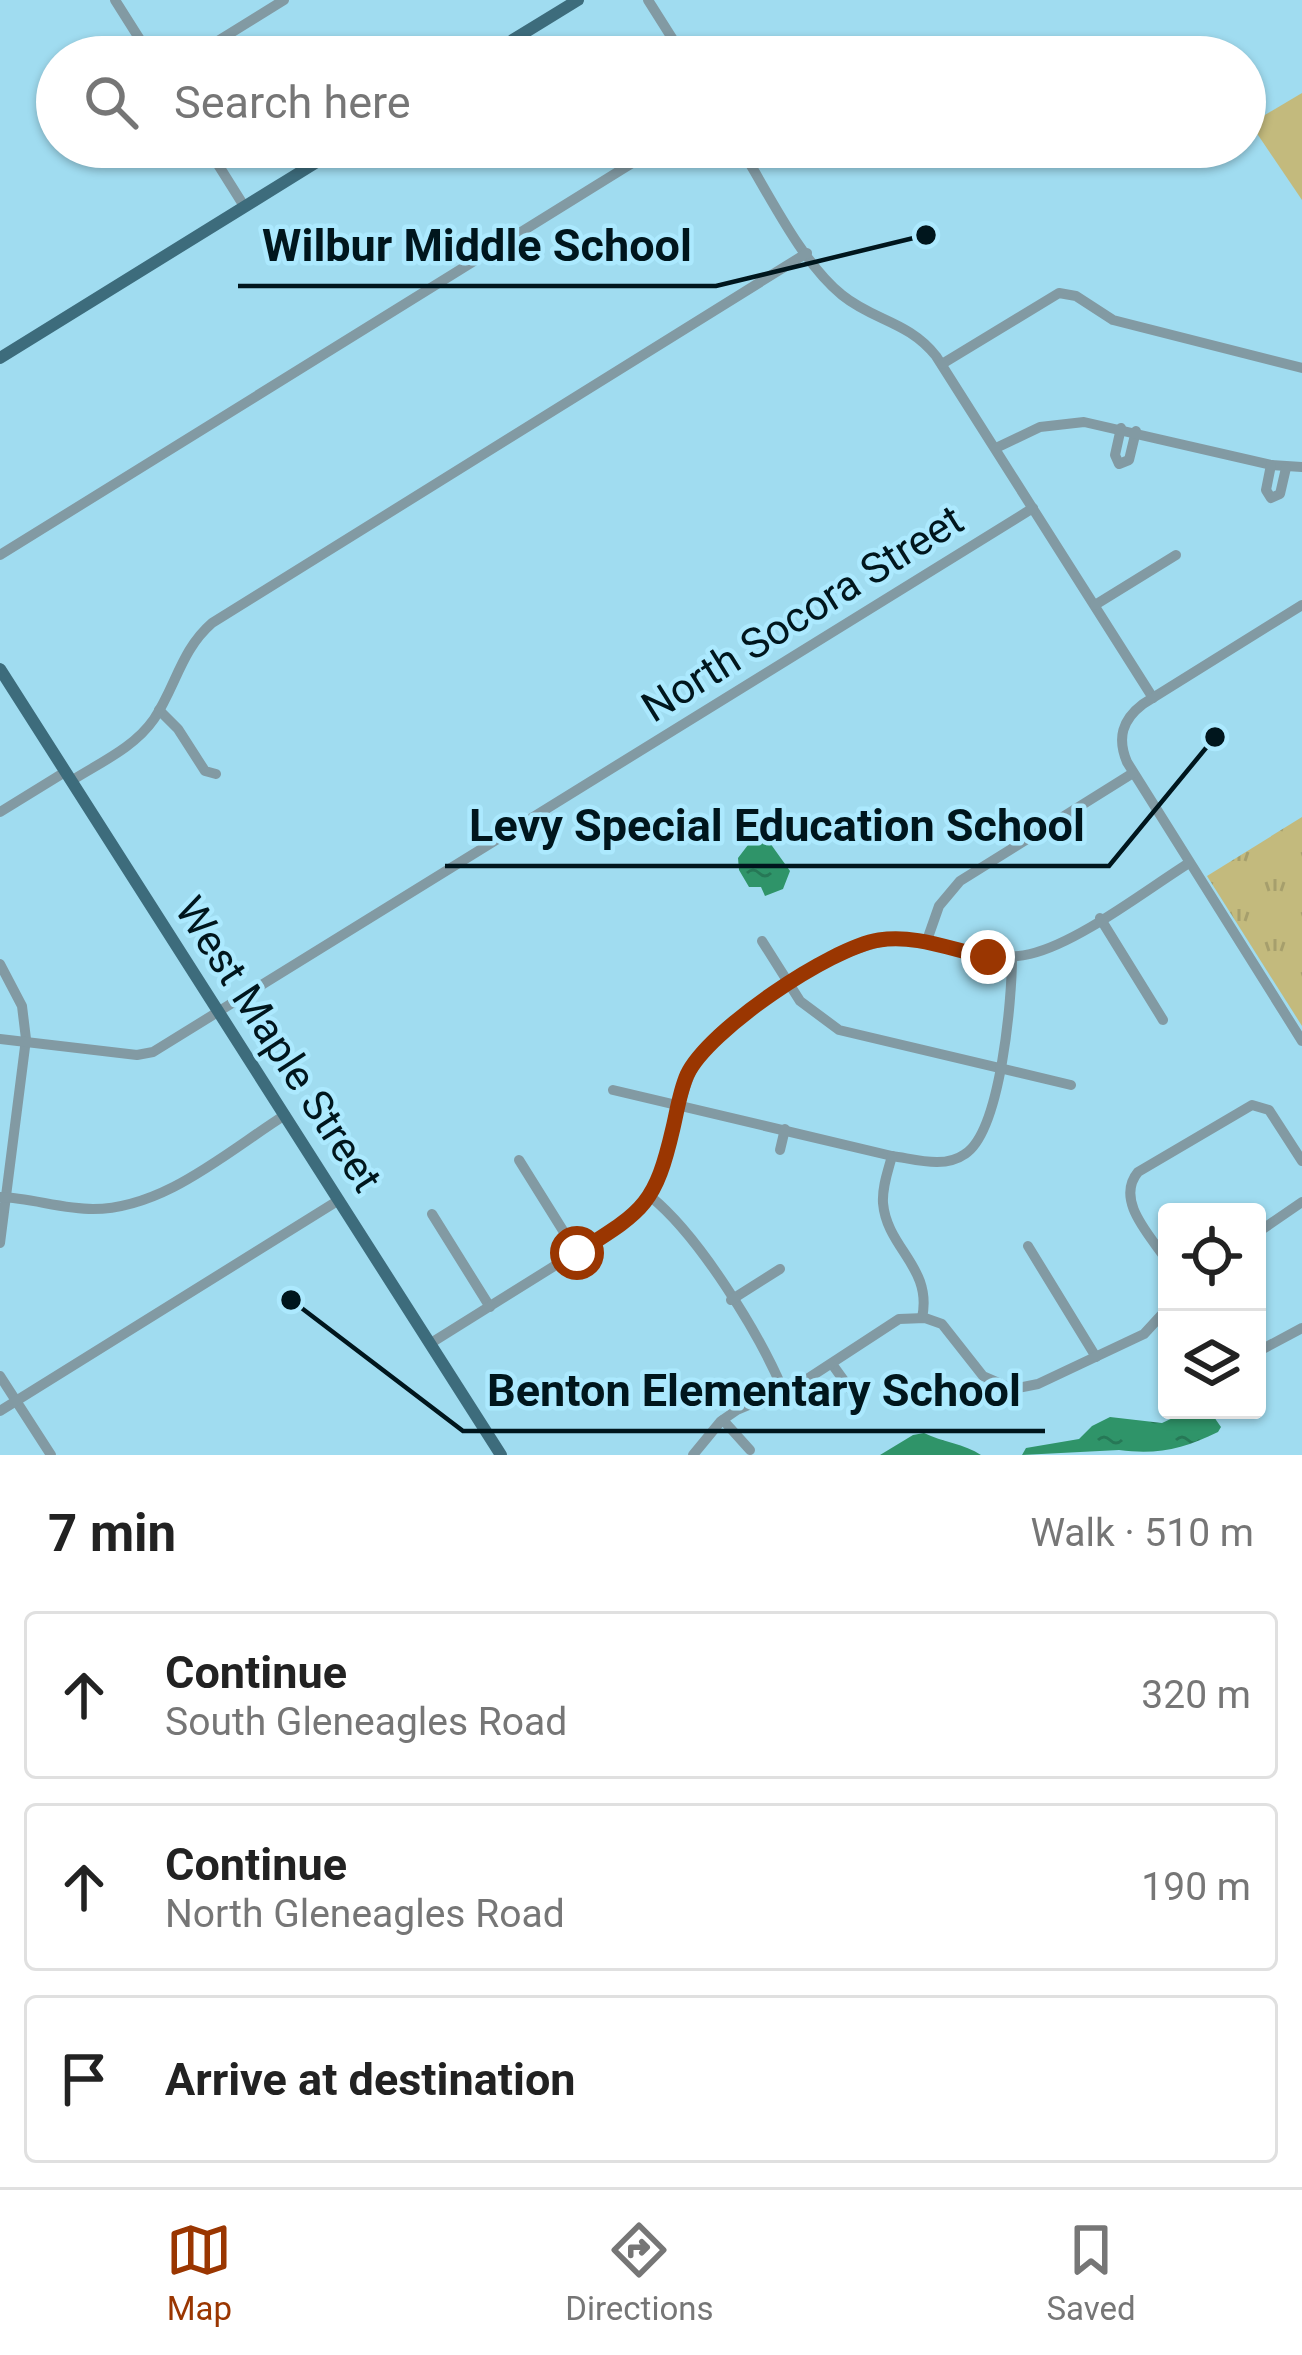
<!DOCTYPE html>
<meta charset="utf-8">
<style>
:root{--surface:#fff;--page:#f2f2f2;--text:#222;--muted:#767676;--line:#e0e0e0;--accent:#9a3601}
body{margin:0;font-family:Roboto,sans-serif;background:var(--page);color:var(--text)}
.controls{position:absolute;right:36px;bottom:36px;display:grid;overflow:hidden;border-radius:12px;box-shadow:0 3px 9px #0004}
.controls button{width:108px;height:108px;display:grid;place-items:center;padding:0;border:0;border-bottom:3px solid var(--line);background:var(--surface);color:var(--text);font:60px sans-serif}
.stop{position:absolute;width:36px;height:36px;margin:-27px;border:9px solid #9a3601;border-radius:50%;background:#fff}
.stop.end{background:#9a3601;border-color:#fff;box-shadow:0 3px 12px #0008}
.list{margin:0;padding:0;list-style:none}
h2{display:flex;justify-content:space-between;align-items:center;height:156px;margin:0;padding:0 48px;font-size:51px}
h2 small{font-size:39px;font-weight:400;color:var(--muted)}
.list li{display:grid;grid-template-columns:78px 1fr auto;gap:36px;align-items:center;box-sizing:border-box;height:168px;margin:0 24px 24px;padding:0 24px;border:3px solid var(--line);border-radius:12px}
.list b{display:block;font-size:45px;white-space:nowrap}
.list p{margin:0;font-size:39px;white-space:nowrap;color:var(--muted)}
.list em{font-size:39px;font-style:normal;color:var(--muted)}
.icon{flex:none;width:66px;height:66px;fill:none;stroke:currentColor;stroke-width:2;stroke-linecap:round;stroke-linejoin:round}
.map{position:relative;flex:none;width:1302px;height:1455px;overflow:hidden}
.search{position:absolute;background:var(--surface);box-shadow:0 3px 9px #0004;left:36px;right:36px;top:36px;height:132px;display:flex;align-items:center;gap:30px;box-sizing:border-box;padding:0 42px;border-radius:66px;color:var(--muted);font-size:45px}
.sheet{height:732px;background:var(--surface)}
nav{display:flex;justify-content:space-around;align-items:center;box-sizing:border-box;height:168px;border-top:3px solid var(--line);background:var(--surface);font-size:33px;color:var(--muted)}
nav a{display:grid;justify-items:center;gap:6px}
nav .on{color:var(--accent)}
.map>svg:first-child{display:block}
</style>
<div class="map">
<svg width="1302" height="1455" viewBox="0 0 1302 1455">
<defs>
<pattern id="park-tufts" width="24" height="20" patternUnits="userSpaceOnUse" patternTransform="scale(3)"><rect width="24" height="20" fill="#c3ba7d"/><path d="M3 7l-1-3M5 7V3M7 7l1-3M15 17l-1-3M17 17v-4M19 17l1-3" fill="none" stroke="#a69f6c"/></pattern>
<pattern id="water-ripples" width="26" height="14" patternUnits="userSpaceOnUse" patternTransform="scale(3)"><rect width="26" height="14" fill="#2f9469"/><path d="M2 4q2-2 4 0t4 0M15 11q2-2 4 0t4 0" fill="none" stroke="#267856"/></pattern>
</defs>
<rect width="100%" height="100%" fill="#a0dcf0"/>
<polygon fill="#c3ba7d" points="1302,93 1302,200 1256,132 1258,119"/>
<polygon fill="url(#park-tufts)" points="1302,817 1302,1026 1207,876"/>
<g fill="url(#water-ripples)">
<polygon points="751,841 770,843 790,871 783,889 765,896 761,887 749,887 739,870 738,858"/>
<path d="M1190,1410H1209L1221,1427L1218,1432C1184,1449 1157,1455 1119,1450L1022,1455L1026,1448L1079,1439L1092,1426L1110,1417L1162,1423Z"/>
<path d="M924,1433C942,1442 965,1444 981,1455H880L913,1435Z"/>
</g>
<g fill="none" stroke-linecap="round" stroke-linejoin="round">
<g stroke="#829aa3" stroke-width="10">
<polyline points="115,0 151,57"/>
<polyline points="648,0 684,57"/>
<polyline points="192,57 284,0"/>
<polyline points="207,147 244,206"/>
<path d="M740,147C768,192 801,262 842,295C874,321 908,321 936,356L1153,698"/>
<polyline points="942,364 1059,293 1076,296 1113,320 1302,368"/>
<polyline points="1121,428 1115,455 1119,464 1129,460 1136,431"/>
<polyline points="996,448 1040,427 1084,422 1271,465 1302,467"/>
<polyline points="1271,465 1266,490 1271,498 1280,494 1286,468"/>
<polyline points="0,555 658,147"/>
<polyline points="1095,605 1176,555"/>
<path d="M1302,605L1143,704C1122,720 1117,738 1127,762L1302,1041"/>
<polyline points="159,710 178,729 205,771 216,774"/>
<path d="M71,781C99,763 134,748 154,719C176,686 181,650 212,623L807,253"/>
<polyline points="0,812 65,772"/>
<polyline points="1100,918 1163,1020"/>
<polyline points="762,941 800,1001 839,1030 1071,1085"/>
<polyline points="926,943 939,906 960,881 1133,773"/>
<polyline points="0,964 22,1006 26,1039 0,1243"/>
<polyline points="0,1039 137,1055 153,1052 1033,508"/>
<path d="M613,1090L892,1156C915,1159 944,1169 965,1154C1001,1131 1012,998 1012,957"/>
<polyline points="780,1150 785,1129"/>
<path d="M892,1156C888,1171 882,1187 883,1203C887,1249 933,1267 922,1318"/>
<polyline points="519,1160 577,1253"/>
<path d="M0,1197C31,1198 62,1209 93,1209C164,1209 228,1151 285,1115"/>
<path d="M651,1197C699,1236 759,1333 783,1390"/>
<polyline points="432,1214 490,1307"/>
<polyline points="1257,1233 1302,1202"/>
<polyline points="1028,1246 1096,1357"/>
<path d="M1167,1261C1152,1237 1114,1201 1138,1172L1252,1105L1269,1110L1302,1161"/>
<polyline points="731,1300 780,1269"/>
<path d="M431,1343L628,1220C692,1162 657,1077 732,1022C776,990 858,933 913,940C953,945 988,964 1030,954C1078,943 1146,890 1189,863"/>
<polyline points="1257,1352 1302,1328"/>
<polyline points="832,1364 850,1389"/>
<polyline points="0,1376 51,1455"/>
<polyline points="0,1411 339,1200"/>
<polyline points="723,1420 750,1450"/>
<polyline points="693,1455 721,1421 737,1410 801,1383 899,1319 925,1318 942,1324 983,1376 1013,1389 1038,1384 1144,1334 1167,1309"/>
</g>
<g stroke="#3d6c7c" stroke-width="12">
<polyline points="485,57 578,0"/>
<polyline points="0,358 341,147"/>
<polyline points="0,669 501,1455"/>
</g>
</g>
<g fill="none" stroke-linecap="round" stroke-linejoin="round">
<path stroke="#9a3601" stroke-width="15" d="M577,1253C643,1211 655,1206 673,1128C677,1111 680,1091 687,1075C708,1030 830,948 879,940C916,934 952,950 988,957"/>
</g>
<g text-anchor="middle" stroke-width="9" stroke-linejoin="round" paint-order="stroke">
<g font-size="42" fill="#00161d" stroke="#ace9fe">
<text transform="translate(802 613) rotate(-32)" y="15">North Socora Street</text>
<text transform="translate(279 1044) rotate(57)" y="15">West Maple Street</text>
</g>
</g>
<path fill="none" stroke="#00161d" stroke-width="4.5" d="M926 235L716 286H238M1215 737L1109 866H445M291 1300L463 1431H1045"/>
<g fill="#00161d" stroke="#ace9fe" stroke-width="4.5">
<circle cx="926" cy="235" r="12"/>
<circle cx="1215" cy="737" r="12"/>
<circle cx="291" cy="1300" r="12"/>
</g>
<g font-size="45" text-anchor="middle" font-weight="bold" fill="#00161d" stroke="#ace9fe" stroke-width="9" stroke-linejoin="round" paint-order="stroke">
<text x="477" y="261">Wilbur Middle School</text>
<text x="777" y="841">Levy Special Education School</text>
<text x="754" y="1406">Benton Elementary School</text>
</g>
</svg>
<div class="controls">
<button><svg class="icon" aria-label="locate" viewBox="0 0 24 24"><circle cx="12" cy="12" r="6"/><path d="M12 2v4M12 18v4M2 12h4M18 12h4"/></svg></button>
<button><svg class="icon" aria-label="layers" viewBox="0 0 24 24"><path d="M12 4l9 5-9 5-9-5zM3 14l9 5 9-5"/></svg></button>
</div>
<div class="stop" style="left:577px;top:1253px"></div>
<div class="stop end" style="left:988px;top:957px"></div>
<div class="search"><svg class="icon" aria-label="search" viewBox="0 0 24 24"><circle cx="10" cy="10" r="6"/><path d="M15 15l6 6"/></svg>Search here</div>
</div>
<section class="sheet">
<h2>7 min<small>Walk · 510 m</small></h2>
<ul class="list">
<li><svg class="icon" aria-label="ahead" viewBox="0 0 24 24"><path d="M12 20V5M6 11l6-6 6 6"/></svg><div><b>Continue</b><p>South Gleneagles Road</p></div><em>320 m</em></li>
<li><svg class="icon" aria-label="ahead" viewBox="0 0 24 24"><path d="M12 20V5M6 11l6-6 6 6"/></svg><div><b>Continue</b><p>North Gleneagles Road</p></div><em>190 m</em></li>
<li><svg class="icon" aria-label="arrive" viewBox="0 0 24 24"><path d="M6 21V4h12l-3 4 3 4H6"/></svg><div><b>Arrive at destination</b></div></li>
</ul>
</section>
<nav>
<a class="on"><svg class="icon" aria-label="map" viewBox="0 0 24 24"><path d="M3 6l6-2 6 2 6-2v14l-6 2-6-2-6 2zM9 4v14M15 6v14"/></svg>Map</a>
<a><svg class="icon" aria-label="directions" viewBox="0 0 24 24"><path d="M12 3l9 9-9 9-9-9zM9 14v-3h6M13 9l2 2-2 2"/></svg>Directions</a>
<a><svg class="icon" aria-label="saved" viewBox="0 0 24 24"><path d="M7 4h10v16l-5-4-5 4z"/></svg>Saved</a>
</nav>
